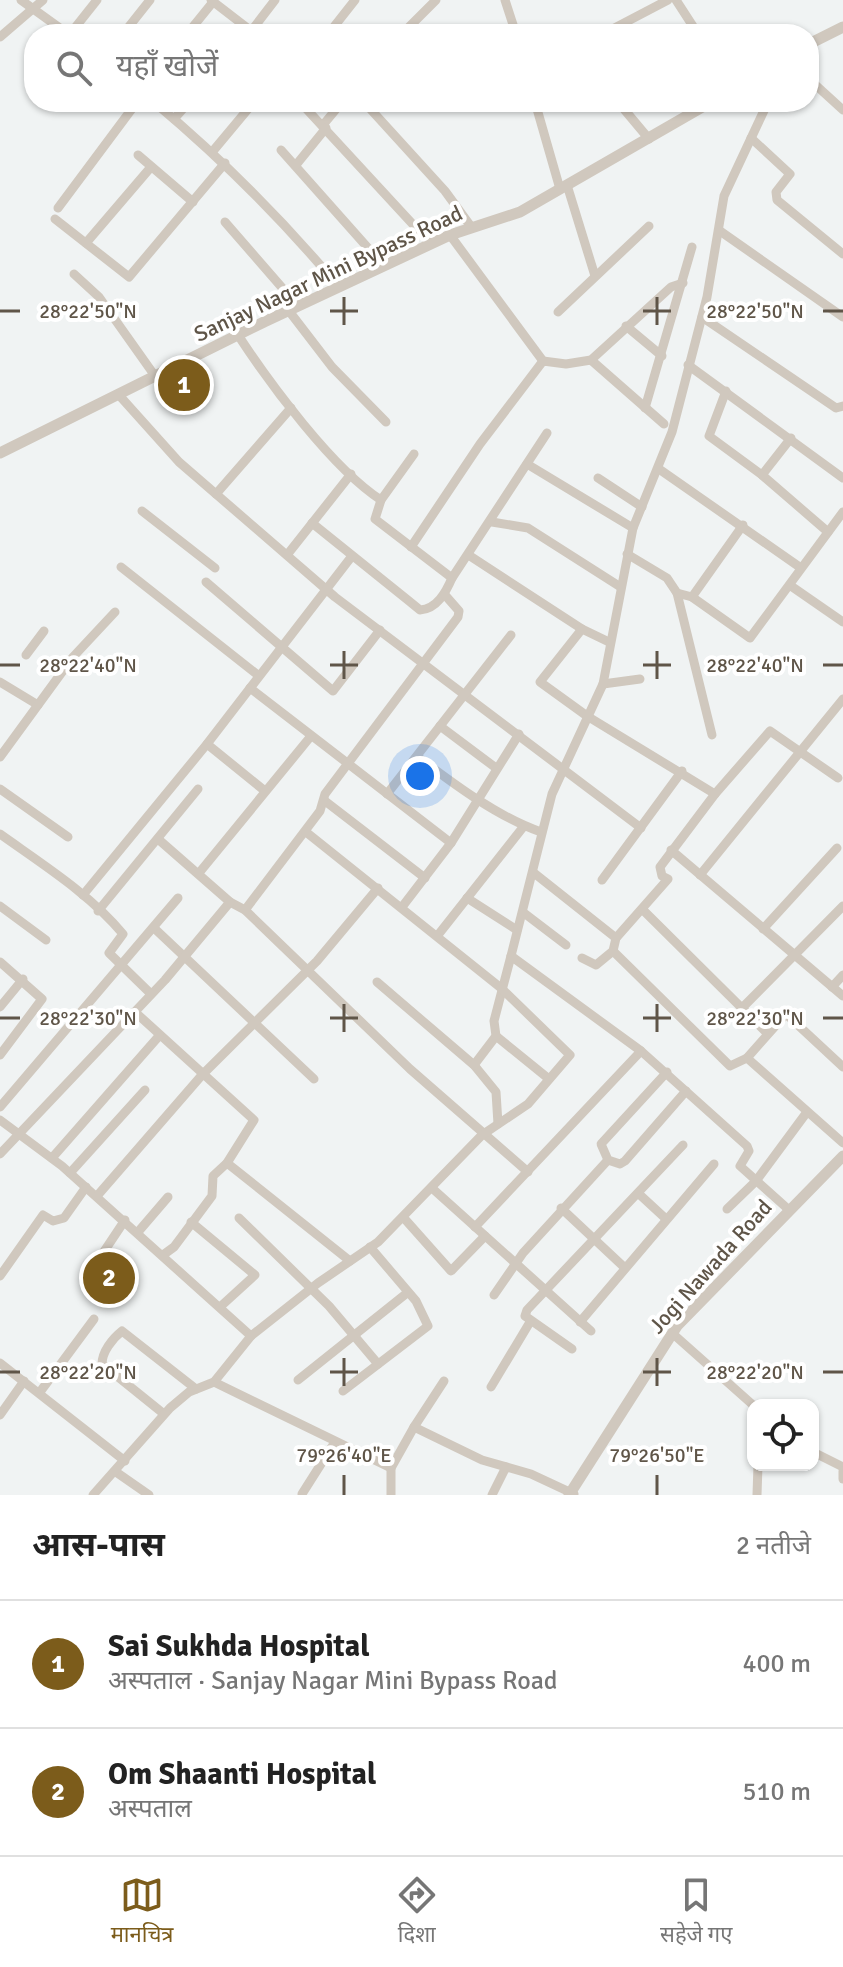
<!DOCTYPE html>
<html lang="hi">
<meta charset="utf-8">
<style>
:root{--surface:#fff;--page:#f2f2f2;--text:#222;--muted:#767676;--line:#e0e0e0;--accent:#7c5c1b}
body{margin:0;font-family:Signika,"Noto Sans Devanagari",sans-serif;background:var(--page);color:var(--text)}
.controls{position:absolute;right:24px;bottom:24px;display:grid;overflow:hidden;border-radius:16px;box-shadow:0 2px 6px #0004}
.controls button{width:72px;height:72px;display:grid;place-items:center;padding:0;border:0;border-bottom:2px solid var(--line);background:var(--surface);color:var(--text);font:40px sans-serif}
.you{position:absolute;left:420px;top:776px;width:28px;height:28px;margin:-20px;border:6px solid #fff;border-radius:50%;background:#1a73e8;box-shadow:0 0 0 12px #1a73e833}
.badge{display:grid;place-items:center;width:52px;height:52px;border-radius:50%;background:var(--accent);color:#fff;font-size:26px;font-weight:700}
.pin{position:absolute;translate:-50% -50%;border:4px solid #fff;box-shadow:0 2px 8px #0006}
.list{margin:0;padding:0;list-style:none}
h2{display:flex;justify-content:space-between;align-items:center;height:104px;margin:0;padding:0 32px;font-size:34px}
h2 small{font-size:26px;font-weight:400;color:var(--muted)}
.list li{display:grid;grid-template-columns:52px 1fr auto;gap:24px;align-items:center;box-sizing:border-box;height:128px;padding:0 32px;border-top:2px solid var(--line)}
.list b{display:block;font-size:30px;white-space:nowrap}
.list p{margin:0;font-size:26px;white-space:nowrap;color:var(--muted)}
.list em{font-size:26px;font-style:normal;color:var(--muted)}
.icon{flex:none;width:44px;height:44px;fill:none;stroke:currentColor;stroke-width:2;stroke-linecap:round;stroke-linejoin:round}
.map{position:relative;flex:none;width:843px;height:1495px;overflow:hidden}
.search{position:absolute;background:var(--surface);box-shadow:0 2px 6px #0004;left:24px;right:24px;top:24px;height:88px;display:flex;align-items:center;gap:20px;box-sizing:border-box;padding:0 28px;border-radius:32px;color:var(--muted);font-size:30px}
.sheet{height:360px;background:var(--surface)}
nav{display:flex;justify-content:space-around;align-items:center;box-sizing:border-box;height:112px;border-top:2px solid var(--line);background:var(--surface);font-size:22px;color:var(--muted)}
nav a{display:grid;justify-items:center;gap:4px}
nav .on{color:var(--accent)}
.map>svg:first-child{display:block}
</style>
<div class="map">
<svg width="843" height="1495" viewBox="0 0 843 1495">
<rect width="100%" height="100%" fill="#f0f3f3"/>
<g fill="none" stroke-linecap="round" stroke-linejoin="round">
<g stroke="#d0c8be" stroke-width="9">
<polyline points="21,0 68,34"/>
<polyline points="211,0 255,34"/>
<polyline points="505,0 516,34"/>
<polyline points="676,0 698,34"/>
<polyline points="329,33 355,0"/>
<polyline points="605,33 668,0"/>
<polyline points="70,34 97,0"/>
<polyline points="123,34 150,0"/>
<polyline points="187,34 213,2"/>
<polyline points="249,34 275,0"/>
<polyline points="402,34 436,0"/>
<polyline points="0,37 43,0"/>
<polyline points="809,79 843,110"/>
<path d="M154,102C222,159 282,219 339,287"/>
<polyline points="300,102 431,244"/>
<polyline points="364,102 445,191 472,228"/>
<polyline points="535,102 560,189"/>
<polyline points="618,102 649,139"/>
<polyline points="174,119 189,102"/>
<polyline points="323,125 342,102"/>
<polyline points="751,138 790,174 776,192 777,200 843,254"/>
<polyline points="281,150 384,266"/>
<polyline points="213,151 254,102"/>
<polyline points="138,155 193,202"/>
<polyline points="296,165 326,128"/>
<polyline points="567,185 595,276"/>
<polyline points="58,208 137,102"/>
<polyline points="55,219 129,277 225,163"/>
<polyline points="225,222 298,306"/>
<polyline points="720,231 843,317"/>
<polyline points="450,235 543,361"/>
<polyline points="86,243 151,167"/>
<polyline points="74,274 99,297 155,376"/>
<polyline points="289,311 332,367 386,422"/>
<polyline points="558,312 649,226"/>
<polyline points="702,317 836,408 843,406"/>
<polyline points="626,326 662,356"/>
<path d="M238,335C270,384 333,469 381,500"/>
<polyline points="591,360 664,424"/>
<polyline points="688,365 843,478"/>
<polyline points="726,391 709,436 762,475 828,532"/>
<polyline points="118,394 179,462 335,597 641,828"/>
<polyline points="645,408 692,247"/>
<polyline points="414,454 381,500 375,519 452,578"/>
<polyline points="527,464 633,528"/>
<polyline points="659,469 801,568"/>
<polyline points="762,475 791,438"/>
<polyline points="598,478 642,507"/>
<polyline points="216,494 291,408"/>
<polyline points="142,511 215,568"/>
<polyline points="492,522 528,528 619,586"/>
<path d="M312,523L409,601L420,610C437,609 446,592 452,578L547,433"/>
<polyline points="411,547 480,444 543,361 566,364 591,360 671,287 683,283"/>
<polyline points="627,554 667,578 677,593 712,735"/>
<polyline points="287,555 351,474"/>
<polyline points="470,556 582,629 609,642"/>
<polyline points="121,567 259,676"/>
<polyline points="206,582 333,691 380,630"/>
<polyline points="791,586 843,622"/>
<polyline points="677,593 692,597 750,638 843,512"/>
<polyline points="692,597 743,525"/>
<polyline points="582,629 540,682 587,716 715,794 660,867 662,876 668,879 616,938 613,951 596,965 582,958"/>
<polyline points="26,655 44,631"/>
<polyline points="0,682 38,705"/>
<polyline points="603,684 640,679"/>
<polyline points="250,688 451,843"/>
<polyline points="440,726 496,768"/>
<polyline points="207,744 265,791"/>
<polyline points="0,757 73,657 115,612"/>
<path d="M418,757C455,785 498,817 541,832"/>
<polyline points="0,789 68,837"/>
<polyline points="387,794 511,635"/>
<polyline points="715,794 770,731 838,778"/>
<polyline points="325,801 425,878"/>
<path d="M0,834C42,864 90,894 123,934L109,953L150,993"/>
<polyline points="158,839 230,902 245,910 410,1069 528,1172"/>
<polyline points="671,850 843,996"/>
<polyline points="199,873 311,736"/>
<polyline points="534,873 616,938"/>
<polyline points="700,875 843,699"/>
<polyline points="602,880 682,771"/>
<polyline points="83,895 207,744 352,556"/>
<polyline points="467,898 517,930"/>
<polyline points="0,906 46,940"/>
<polyline points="402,907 451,843 519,734"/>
<polyline points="245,910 320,811 325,794 458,617 459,611 445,595"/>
<polyline points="643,910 767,1033"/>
<polyline points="98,911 198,789"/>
<polyline points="524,913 566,945"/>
<polyline points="154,928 314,1079"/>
<polyline points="763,929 837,848"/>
<polyline points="438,935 524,826"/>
<polyline points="613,951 730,1066 747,1058 786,1014 843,1067"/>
<polyline points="511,956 552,794 603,684 633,528 672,432 707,297 724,196 768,102"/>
<polyline points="0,962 42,999 0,1055"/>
<polyline points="377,982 474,1065 496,1092 498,1124"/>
<polyline points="832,987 843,975"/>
<polyline points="0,1007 23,979"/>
<polyline points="743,1007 843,906"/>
<polyline points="135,1012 254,1120 227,1163 213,1176 212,1196 174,1247 163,1255"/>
<polyline points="496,1036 549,1079"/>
<polyline points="747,1058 843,1143"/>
<polyline points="474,1065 496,1036 494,1021 511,956 641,1051 747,1146 749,1151 740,1166 788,1209"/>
<polyline points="667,1072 601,1144 608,1160 620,1164 625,1161 686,1091"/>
<polyline points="0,1107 178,898"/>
<polyline points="0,1120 62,1166 251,1336"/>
<polyline points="0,1154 165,980 230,902"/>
<polyline points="52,1158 159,1036"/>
<polyline points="227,1163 350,1261"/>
<polyline points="70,1173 145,1090"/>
<polyline points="433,1189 591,1331"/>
<polyline points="639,1194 665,1218"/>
<polyline points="97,1196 202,1075 317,961 378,888"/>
<polyline points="561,1208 625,1268"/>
<polyline points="727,1209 756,1181 807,1112"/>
<polyline points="403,1217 451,1271 485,1236"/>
<polyline points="239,1218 329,1306 378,1364"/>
<polyline points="191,1222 255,1275 220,1307"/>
<polyline points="475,1227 641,1051"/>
<polyline points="138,1232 168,1197"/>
<polyline points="97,1262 125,1220"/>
<polyline points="0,1276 43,1215 53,1221 64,1218 86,1187"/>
<polyline points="494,1295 523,1253 608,1160"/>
<polyline points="580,1322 714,1164"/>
<polyline points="672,1333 753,1405"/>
<polyline points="572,1349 525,1316 527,1310 683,1145"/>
<polyline points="0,1363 125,1461"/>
<polyline points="298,1380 407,1293"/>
<polyline points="214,1382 391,1468 414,1427 482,1460 531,1474 574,1494"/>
<polyline points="491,1387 530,1322"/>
<polyline points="343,1391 428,1326 416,1301 370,1247"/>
<polyline points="40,1392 94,1319"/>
<path d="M164,1414L102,1364C102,1352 112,1339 122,1331L196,1389"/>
<polyline points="0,1415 24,1381"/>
<polyline points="414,1427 444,1381"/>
<polyline points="813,1452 843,1467"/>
<polyline points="391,1468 391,1495"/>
<polyline points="843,1471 843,1479"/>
<polyline points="116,1472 149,1495"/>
<polyline points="302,1494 335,1442"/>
<polyline points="93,1495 170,1408 189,1392 214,1382 251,1336 318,1283 378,1242 482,1135 528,1104 570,1055 501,988 306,832"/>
<polyline points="492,1495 506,1467"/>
<polyline points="757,1495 758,1465"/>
</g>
<g stroke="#d0c8be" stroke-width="11">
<polyline points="809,44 843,27"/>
<polyline points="0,453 264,322 450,235 520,212 711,102"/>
<polyline points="569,1495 677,1326 843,1156"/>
</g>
</g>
<path fill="none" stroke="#5f5548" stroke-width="3" d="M344,297V325M657,297V325M0,311H20M330,311H358M643,311H671M823,311H843M344,651V679M657,651V679M0,665H20M330,665H358M643,665H671M823,665H843M344,1004V1032M657,1004V1032M0,1018H20M330,1018H358M643,1018H671M823,1018H843M344,1358V1386M657,1358V1386M0,1372H20M330,1372H358M643,1372H671M823,1372H843M344,1475V1495M657,1475V1495"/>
<g text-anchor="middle" stroke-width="8" stroke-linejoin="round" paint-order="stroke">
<g font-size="22" fill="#5f5548" stroke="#fff">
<text transform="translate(328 273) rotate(-25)" y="8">Sanjay Nagar Mini Bypass Road</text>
<text transform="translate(710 1266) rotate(-48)" y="8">Jogi Nawada Road</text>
</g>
</g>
<g font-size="20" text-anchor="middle" fill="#5f5548" stroke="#fff" stroke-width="8" stroke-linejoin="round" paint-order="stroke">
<text x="88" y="318">28°22'50"N</text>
<text x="755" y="318">28°22'50"N</text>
<text x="88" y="672">28°22'40"N</text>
<text x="755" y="672">28°22'40"N</text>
<text x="88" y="1025">28°22'30"N</text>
<text x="755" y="1025">28°22'30"N</text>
<text x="88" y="1379">28°22'20"N</text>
<text x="755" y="1379">28°22'20"N</text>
<text x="344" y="1462">79°26'40"E</text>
<text x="657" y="1462">79°26'50"E</text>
</g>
</svg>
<div class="controls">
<button><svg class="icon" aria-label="locate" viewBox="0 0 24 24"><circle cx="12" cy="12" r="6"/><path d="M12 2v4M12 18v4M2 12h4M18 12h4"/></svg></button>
</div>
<div class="you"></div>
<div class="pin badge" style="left:184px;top:385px">1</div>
<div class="pin badge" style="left:109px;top:1278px">2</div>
<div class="search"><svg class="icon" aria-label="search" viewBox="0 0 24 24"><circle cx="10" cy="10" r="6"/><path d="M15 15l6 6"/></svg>यहाँ खोजें</div>
</div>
<section class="sheet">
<h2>आस-पास<small>2 नतीजे</small></h2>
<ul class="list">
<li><span class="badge">1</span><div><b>Sai Sukhda Hospital</b><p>अस्पताल · Sanjay Nagar Mini Bypass Road</p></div><em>400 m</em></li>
<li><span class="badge">2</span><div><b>Om Shaanti Hospital</b><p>अस्पताल</p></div><em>510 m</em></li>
</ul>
</section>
<nav>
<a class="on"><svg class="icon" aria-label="map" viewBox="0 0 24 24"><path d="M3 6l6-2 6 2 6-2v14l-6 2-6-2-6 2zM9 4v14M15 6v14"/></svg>मानचित्र</a>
<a><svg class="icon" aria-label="directions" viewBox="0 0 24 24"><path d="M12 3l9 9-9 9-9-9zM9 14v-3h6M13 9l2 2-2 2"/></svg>दिशा</a>
<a><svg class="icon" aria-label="saved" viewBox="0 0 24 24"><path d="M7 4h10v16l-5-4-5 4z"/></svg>सहेजे गए</a>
</nav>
